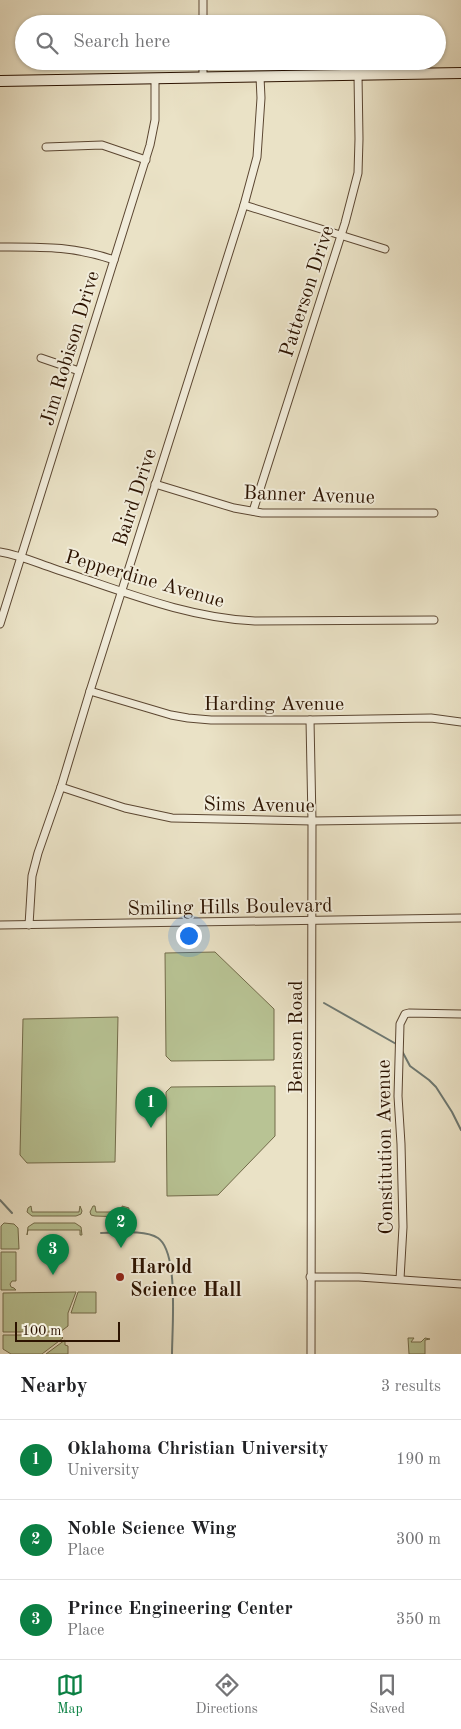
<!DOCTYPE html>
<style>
:root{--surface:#fff;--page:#f6f6f6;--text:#202124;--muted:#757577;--line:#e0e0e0;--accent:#0b8043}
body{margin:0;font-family:"Old Standard TT",serif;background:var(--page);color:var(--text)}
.scale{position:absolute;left:15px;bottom:12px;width:105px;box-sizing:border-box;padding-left:5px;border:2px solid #2c1301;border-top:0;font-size:14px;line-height:18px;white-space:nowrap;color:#2c1301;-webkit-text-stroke:4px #f1ecda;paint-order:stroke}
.you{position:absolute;left:188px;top:935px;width:18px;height:18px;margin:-12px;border:4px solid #fff;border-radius:50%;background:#1a73e8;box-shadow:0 0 0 8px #1a73e833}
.badge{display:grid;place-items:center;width:32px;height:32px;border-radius:50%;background:var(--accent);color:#fff;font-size:16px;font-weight:700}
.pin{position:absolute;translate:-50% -41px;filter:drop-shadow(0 1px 2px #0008)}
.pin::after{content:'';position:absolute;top:26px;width:18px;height:15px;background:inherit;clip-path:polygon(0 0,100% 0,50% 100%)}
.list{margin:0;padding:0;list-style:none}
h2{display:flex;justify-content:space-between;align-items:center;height:65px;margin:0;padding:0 20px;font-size:21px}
h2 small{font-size:16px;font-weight:400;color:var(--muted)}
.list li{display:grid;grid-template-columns:32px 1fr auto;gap:15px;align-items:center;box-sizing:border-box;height:80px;padding:0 20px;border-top:1px solid var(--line)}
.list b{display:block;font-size:19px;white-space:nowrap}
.list p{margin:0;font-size:16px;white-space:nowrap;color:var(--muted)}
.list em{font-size:16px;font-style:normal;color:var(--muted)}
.icon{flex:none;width:28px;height:28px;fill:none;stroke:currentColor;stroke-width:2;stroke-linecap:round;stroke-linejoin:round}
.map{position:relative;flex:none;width:461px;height:1354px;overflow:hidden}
.search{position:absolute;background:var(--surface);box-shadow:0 1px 4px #0004;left:15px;right:15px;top:15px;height:55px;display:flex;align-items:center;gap:12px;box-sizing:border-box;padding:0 18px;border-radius:28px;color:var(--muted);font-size:19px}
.sheet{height:305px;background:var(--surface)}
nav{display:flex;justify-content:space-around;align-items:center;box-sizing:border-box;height:70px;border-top:1px solid var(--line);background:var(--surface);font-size:14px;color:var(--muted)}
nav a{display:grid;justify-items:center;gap:2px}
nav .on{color:var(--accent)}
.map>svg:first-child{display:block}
</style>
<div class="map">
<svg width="461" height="1354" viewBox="0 0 461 1354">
<rect width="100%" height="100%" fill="#eae2c6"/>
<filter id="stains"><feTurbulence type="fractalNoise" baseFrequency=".004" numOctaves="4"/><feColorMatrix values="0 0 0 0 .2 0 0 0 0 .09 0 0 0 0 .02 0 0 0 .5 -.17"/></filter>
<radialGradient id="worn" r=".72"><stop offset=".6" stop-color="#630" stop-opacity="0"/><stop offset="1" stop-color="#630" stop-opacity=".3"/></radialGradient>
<g fill="#b8c394" stroke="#726b4a">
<polygon points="215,952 274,1009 274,1060 171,1061 166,1056 165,953"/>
<polygon points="118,1017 115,1162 27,1163 20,1155 23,1019"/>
<polygon points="275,1086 275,1136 218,1195 167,1196 166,1092 171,1087"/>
<polygon points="31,1206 32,1212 79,1212 80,1206 82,1211 81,1214 76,1216 32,1216 27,1212 28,1208"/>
<polygon points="93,1206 95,1206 96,1212 122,1212 122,1206 129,1208 128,1215 124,1217 95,1216 91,1215 90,1212"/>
<polygon points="4,1223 14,1224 18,1228 19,1249 1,1249 1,1226"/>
<polygon points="34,1223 75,1223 81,1227 82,1235 80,1235 80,1230 28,1230 27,1235 28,1227"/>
<polygon points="1,1252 16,1252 16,1281 12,1281 10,1284 11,1287 14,1288 16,1290 1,1290"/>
<polygon points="76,1292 68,1313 68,1326 60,1332 3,1332 3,1293"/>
<polygon points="78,1292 96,1292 96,1313 71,1313"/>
<polygon points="3,1335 60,1335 63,1338 42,1354 11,1354 3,1349"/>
<polygon points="408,1338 414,1338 411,1342 421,1342 425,1338 430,1339 425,1340 425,1354 409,1354"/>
<polygon points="65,1340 65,1345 68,1346 68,1354 46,1354"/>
</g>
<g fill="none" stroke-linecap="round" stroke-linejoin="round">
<g stroke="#6e7871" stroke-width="2">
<polyline points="324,1003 398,1045"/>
<polyline points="402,1051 410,1066 429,1080 436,1087 452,1112 461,1130"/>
<polyline points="0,1200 12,1213"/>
<path d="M101,1233C116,1233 145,1229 158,1238C179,1252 172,1329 172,1354"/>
</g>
<g stroke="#5c4732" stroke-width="9">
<g id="street">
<polyline points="203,0 203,24"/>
<polyline points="203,78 203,61"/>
<polyline points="46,147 102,145 146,160"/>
<polyline points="244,205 385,249"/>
<path d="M0,247C43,247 73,246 114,260"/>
<polyline points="41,358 79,371"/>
<polyline points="155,484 234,508 262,513 434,513"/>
<polyline points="253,511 345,223 358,173 359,139 358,75"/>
<path d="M0,552C19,555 37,563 55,569C120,590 186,618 255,621L434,620"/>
<polyline points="0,624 150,145 155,120 155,79"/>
<polyline points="90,691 171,715 188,718 211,720 310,720 431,718 461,722"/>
<polyline points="310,720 312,821 311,1354"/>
<polyline points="61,787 125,808 172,818 312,821 461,819"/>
<polyline points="0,925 461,918"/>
<polyline points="29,925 32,876 38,853 61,787 90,691 244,205 257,157 261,98 260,77"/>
<polyline points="310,1277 359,1277 461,1284"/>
<polyline points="400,1279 403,1227 401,1144 398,1096 400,1024 405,1014 409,1013 461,1014"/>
</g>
</g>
<g stroke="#2c1301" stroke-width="12">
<polyline id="secondary" points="0,81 461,73"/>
</g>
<use href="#street" stroke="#f1ecda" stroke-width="7"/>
<use href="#secondary" stroke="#f1ecda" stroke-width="10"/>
</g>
<circle fill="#8f2418" stroke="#f1ecda" stroke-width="2" cx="120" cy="1277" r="5"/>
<g text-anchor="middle" stroke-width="4" stroke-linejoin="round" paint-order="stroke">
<g font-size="20" fill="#2c1301" stroke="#f1ecda">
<text transform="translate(306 291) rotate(-72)" y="7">Patterson Drive</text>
<text transform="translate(69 348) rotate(-73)" y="7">Jim Robison Drive</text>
<text transform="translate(309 494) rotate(2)" y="7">Banner Avenue</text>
<text transform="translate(134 497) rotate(-72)" y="7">Baird Drive</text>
<text transform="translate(145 578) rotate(16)" y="7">Pepperdine Avenue</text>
<text x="274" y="710">Harding Avenue</text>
<text transform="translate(259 804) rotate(1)" y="7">Sims Avenue</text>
<text transform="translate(230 906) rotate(-1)" y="7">Smiling Hills Boulevard</text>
<text transform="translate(295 1037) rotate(-90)" y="7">Benson Road</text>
<text transform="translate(384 1147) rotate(-91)" y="7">Constitution Avenue</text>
</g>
<g font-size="20" font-weight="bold" fill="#2c1301" stroke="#f1ecda" text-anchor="start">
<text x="130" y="1273">Harold<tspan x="130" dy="23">Science Hall</tspan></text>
</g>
</g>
<rect width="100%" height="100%" filter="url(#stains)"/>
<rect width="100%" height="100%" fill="url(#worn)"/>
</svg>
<div class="scale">100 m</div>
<div class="you"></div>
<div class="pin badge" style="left:151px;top:1128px">1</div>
<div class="pin badge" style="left:121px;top:1248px">2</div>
<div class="pin badge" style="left:53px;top:1275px">3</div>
<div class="search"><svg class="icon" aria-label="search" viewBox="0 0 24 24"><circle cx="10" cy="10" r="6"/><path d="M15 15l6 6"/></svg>Search here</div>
</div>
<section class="sheet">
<h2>Nearby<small>3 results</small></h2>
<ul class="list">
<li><span class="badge">1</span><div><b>Oklahoma Christian University</b><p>University</p></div><em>190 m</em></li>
<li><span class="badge">2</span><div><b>Noble Science Wing</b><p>Place</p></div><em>300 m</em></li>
<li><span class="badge">3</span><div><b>Prince Engineering Center</b><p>Place</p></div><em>350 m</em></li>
</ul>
</section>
<nav>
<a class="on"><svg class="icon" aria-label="map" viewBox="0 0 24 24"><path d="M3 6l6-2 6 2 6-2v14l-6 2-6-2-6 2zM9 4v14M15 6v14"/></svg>Map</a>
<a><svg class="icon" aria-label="directions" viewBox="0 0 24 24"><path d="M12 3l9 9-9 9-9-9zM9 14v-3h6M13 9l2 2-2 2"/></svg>Directions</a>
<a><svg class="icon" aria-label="saved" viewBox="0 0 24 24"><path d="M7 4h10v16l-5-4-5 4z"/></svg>Saved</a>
</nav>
